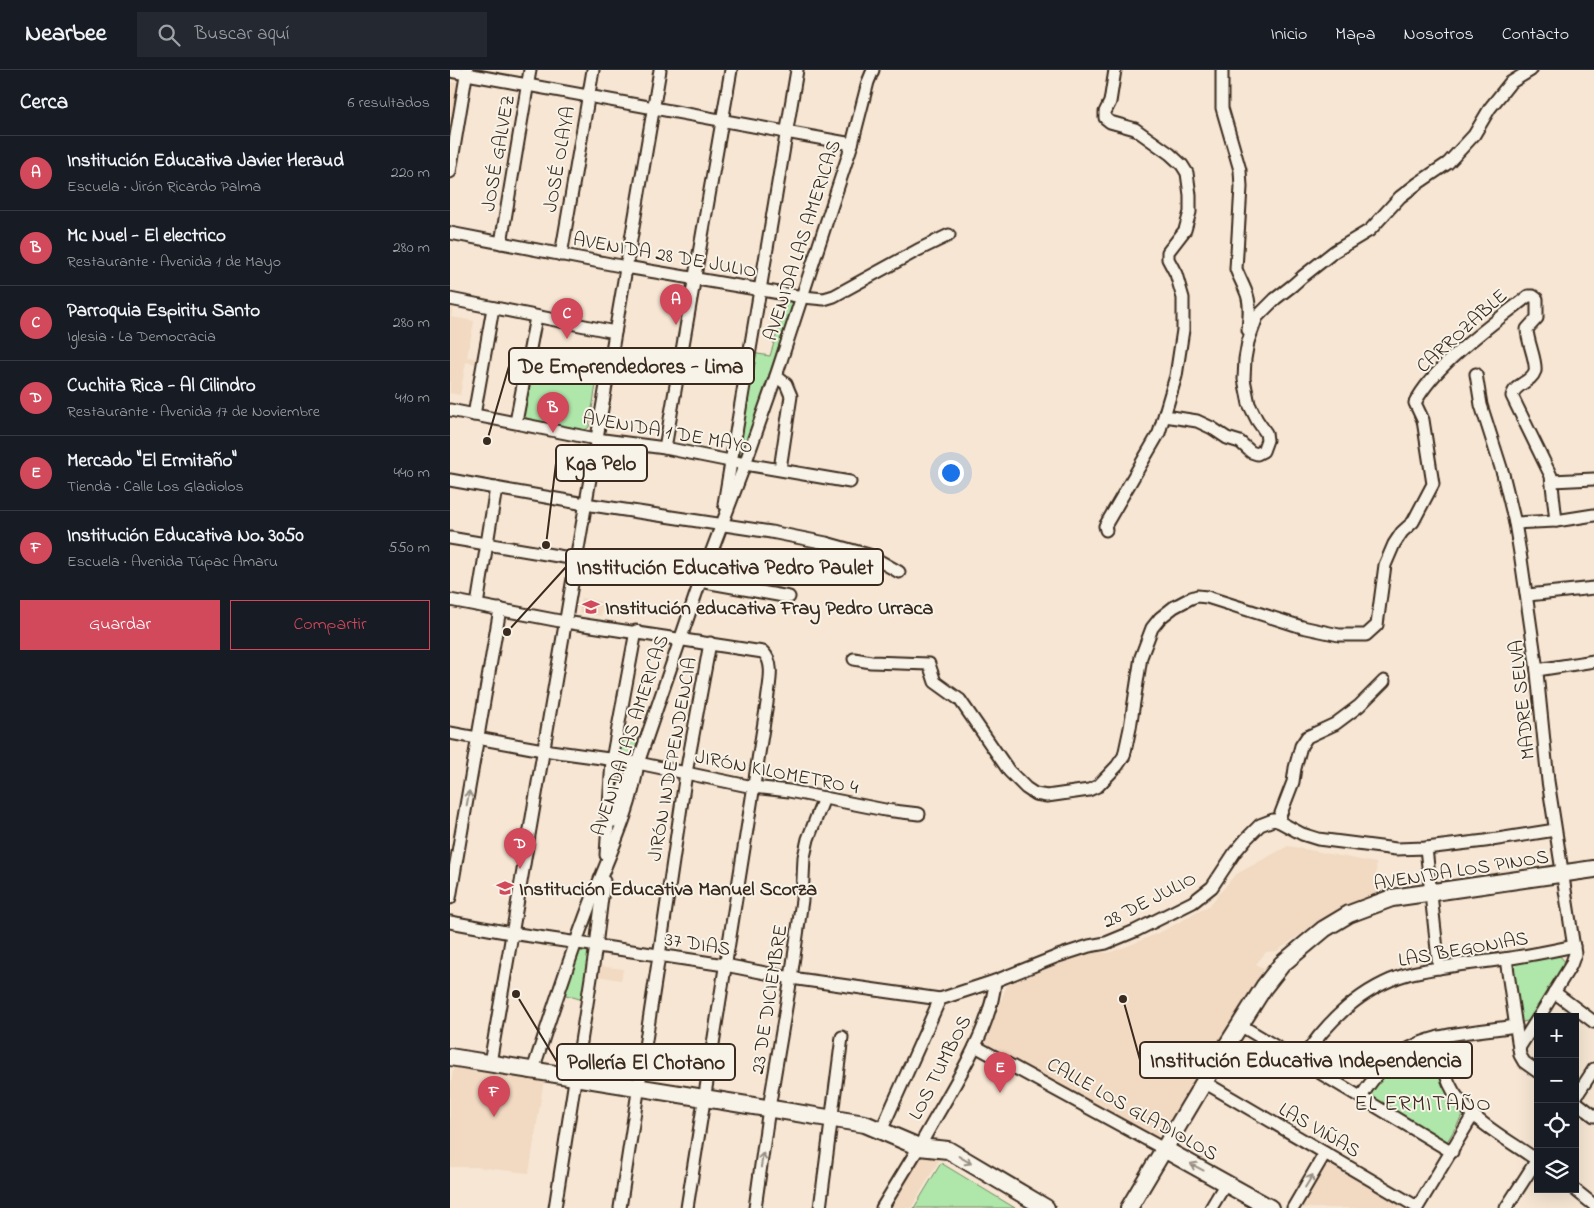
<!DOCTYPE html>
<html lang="es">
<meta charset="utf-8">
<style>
:root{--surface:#171b24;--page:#242831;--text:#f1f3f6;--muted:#9ea1a6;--line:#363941;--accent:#d1495b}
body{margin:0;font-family:"Indie Flower",sans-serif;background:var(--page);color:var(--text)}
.controls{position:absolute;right:15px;bottom:15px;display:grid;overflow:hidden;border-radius:0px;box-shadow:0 5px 20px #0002}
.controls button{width:45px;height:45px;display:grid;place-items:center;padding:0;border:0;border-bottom:1px solid var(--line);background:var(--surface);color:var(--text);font:25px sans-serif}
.you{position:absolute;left:500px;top:402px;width:18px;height:18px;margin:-12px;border:4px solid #fff;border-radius:50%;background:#1a73e8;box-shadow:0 0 0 8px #1a73e833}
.badge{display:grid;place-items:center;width:32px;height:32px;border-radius:50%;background:var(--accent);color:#fff;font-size:16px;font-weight:700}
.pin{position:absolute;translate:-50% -41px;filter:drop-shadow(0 1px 2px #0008)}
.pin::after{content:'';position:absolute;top:26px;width:18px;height:15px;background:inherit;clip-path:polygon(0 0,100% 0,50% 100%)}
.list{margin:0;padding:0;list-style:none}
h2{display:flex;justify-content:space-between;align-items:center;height:65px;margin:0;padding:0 20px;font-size:21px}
h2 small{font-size:16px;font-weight:400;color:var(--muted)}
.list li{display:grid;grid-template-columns:32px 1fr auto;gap:15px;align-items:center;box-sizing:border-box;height:75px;padding:0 20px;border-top:1px solid var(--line)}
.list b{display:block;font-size:19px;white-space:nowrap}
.list p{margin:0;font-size:16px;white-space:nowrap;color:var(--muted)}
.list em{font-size:16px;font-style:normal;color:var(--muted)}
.actions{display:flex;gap:10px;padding:15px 20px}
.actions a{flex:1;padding:11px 0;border:1px solid var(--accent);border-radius:0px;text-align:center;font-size:18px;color:var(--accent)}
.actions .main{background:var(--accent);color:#fff}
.icon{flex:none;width:28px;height:28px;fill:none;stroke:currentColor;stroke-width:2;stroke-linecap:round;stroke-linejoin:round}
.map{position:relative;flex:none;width:1144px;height:1138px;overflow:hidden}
header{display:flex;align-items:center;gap:30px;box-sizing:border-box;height:70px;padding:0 25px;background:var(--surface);border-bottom:1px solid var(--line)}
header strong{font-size:24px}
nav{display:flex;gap:28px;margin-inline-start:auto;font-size:18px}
.search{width:350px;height:45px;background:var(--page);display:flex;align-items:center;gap:12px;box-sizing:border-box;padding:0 18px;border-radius:0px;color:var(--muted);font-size:19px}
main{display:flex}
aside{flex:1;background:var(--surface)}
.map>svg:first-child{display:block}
</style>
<header>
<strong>Nearbee</strong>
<div class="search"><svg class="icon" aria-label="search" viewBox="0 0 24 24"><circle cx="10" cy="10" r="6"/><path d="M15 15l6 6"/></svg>Buscar aquí</div>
<nav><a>Inicio</a><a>Mapa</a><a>Nosotros</a><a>Contacto</a></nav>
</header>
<main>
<aside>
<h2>Cerca<small>6 resultados</small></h2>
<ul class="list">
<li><span class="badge">A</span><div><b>Institución Educativa Javier Heraud</b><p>Escuela · Jirón Ricardo Palma</p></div><em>220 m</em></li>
<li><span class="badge">B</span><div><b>Mc Nuel - El electrico</b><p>Restaurante · Avenida 1 de Mayo</p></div><em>280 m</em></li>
<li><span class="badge">C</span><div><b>Parroquia Espiritu Santo</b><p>Iglesia · La Democracia</p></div><em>280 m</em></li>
<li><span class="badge">D</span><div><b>Cuchita Rica - Al Cilindro</b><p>Restaurante · Avenida 17 de Noviembre</p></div><em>410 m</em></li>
<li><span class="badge">E</span><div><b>Mercado &quot;El Ermitaño&quot;</b><p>Tienda · Calle Los Gladiolos</p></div><em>440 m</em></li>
<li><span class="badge">F</span><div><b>Institución Educativa No. 3050</b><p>Escuela · Avenida Túpac Amaru</p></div><em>550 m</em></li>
</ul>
<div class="actions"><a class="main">Guardar</a><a>Compartir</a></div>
</aside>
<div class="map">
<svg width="1144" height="1138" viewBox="0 0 1144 1138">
<rect width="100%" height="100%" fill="#f6e6d3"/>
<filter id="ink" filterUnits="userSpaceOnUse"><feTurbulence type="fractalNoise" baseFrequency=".02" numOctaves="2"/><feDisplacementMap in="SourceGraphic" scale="10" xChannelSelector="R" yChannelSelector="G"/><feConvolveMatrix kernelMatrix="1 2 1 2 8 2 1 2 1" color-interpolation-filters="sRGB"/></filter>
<g filter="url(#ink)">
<g fill="#f1d9c2">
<polygon points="0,12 12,13 0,81"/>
<polygon points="0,236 3,237 1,247 24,251 17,287 28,289 27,294 16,292 10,325 0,323"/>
<polygon points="131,528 153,532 151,546 129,542"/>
<polygon points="838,776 926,793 927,823 905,832 869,851 827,881 816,882 806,894 814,899 713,1065 702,1068 535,974 557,915 632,884 648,882 658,883 678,876 713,861 759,836 785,805"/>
<polygon points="148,896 173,899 171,910 147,906"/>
<polygon points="4,994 94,1009 79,1103 26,1097 0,1097 0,1021"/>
<polygon points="468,1087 491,1087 461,1138 439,1138"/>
<polygon points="875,1091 954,1138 847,1138"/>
</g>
<g fill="#afe6a9" stroke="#758864">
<polygon points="337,230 344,230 290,391 283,389 302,283 320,286"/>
<polygon points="82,278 150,291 139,357 134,361 78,350 71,340"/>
<polygon points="170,666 188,670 183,691 168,689"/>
<polygon points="128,880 143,883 136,931 113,924"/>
<polygon points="1109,885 1116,893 1078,951 1068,953 1060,893"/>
<path d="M979,976L987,982L1014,1043L997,1072L921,1028C922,1005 960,983 979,976Z"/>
<polygon points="491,1093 565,1138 464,1138"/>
</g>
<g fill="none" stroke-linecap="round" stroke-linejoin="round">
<g stroke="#3b2a1e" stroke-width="15">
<g id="street">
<path d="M772,0V38L790,100L791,117L786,199C789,207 793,214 796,222C801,233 799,248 798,260"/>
<polyline points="0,1 402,74"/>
<polyline points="0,102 17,0"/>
<polyline points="0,163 176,197 353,227 374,229 384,226 468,180 499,165"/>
<polyline points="51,173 80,0"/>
<polyline points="111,185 143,0"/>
<polyline points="0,229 165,262"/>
<polyline points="1026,304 1031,335 1053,404 1065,453 1071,489 1086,593 1098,711 1125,884 1121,895 1089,947"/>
<polyline points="326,306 336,314 341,326 330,399"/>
<polyline points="0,340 146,369 215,378 295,394 400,412"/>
<polyline points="24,345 43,238"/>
<polyline points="715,346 747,351 762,358 777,368 790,372 801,382 807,384 813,381 817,370 816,363 807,350 799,334 794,309 795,289 798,272 807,247 825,229 843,215 852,207 885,181 920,160 950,127 967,114 998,93 1024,65 1040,38 1060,13 1081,0"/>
<polyline points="66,352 86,247"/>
<polyline points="215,378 281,0"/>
<polyline points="0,410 135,434 321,462 376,473 419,485 449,502"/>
<polyline points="1102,411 1144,409"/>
<polyline points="274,434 347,0"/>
<polyline points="1065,453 1106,451 1144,445"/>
<polyline points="656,460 655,456 709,363 726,306 733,260 733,228 726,204 718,189 718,182 735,160 740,142 740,125 737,103 732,95 720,84 685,59 660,52 655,48 655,42 660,32 665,0"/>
<polyline points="0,468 126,489 339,527"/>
<polyline points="1078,525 1144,518"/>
<path d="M0,530L115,552L313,582C326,594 318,617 317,633L237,1138"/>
<polyline points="27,535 46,418"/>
<path d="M404,589L421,592L479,594L485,612L510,630L559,701L576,718L585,724L597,726L639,720L648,716L667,696L674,686L680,658L691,587L702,558L710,548L724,537L741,528L747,526L757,527L852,557L889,565H916L927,555L935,495L944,474L952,462L963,452L983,414L973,350L965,333C985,294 1043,254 1078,226H1083L1087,229V248L1077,259C1077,271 1087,291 1085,301C1081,313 1065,313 1062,326L1101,406L1106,451"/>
<polyline points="1087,600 1144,591"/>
<polyline points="0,663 93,680 188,693 303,717 339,721 435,740 469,744"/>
<polyline points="163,751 174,716 184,699"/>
<polyline points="828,751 843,712 845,698 851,676 857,667 885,654 909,636 934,611"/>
<polyline points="976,778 989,898"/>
<polyline points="156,785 162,690 186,561"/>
<polyline points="0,828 50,539"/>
<polyline points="0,852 61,863 275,895 341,908 490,929 545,911 608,886 639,876 656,873 685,861 743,832 762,817 785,782 796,769 810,755 823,750 828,751 852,764 868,769 946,779 976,778 1035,771 1105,760"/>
<polyline points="1056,889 1070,985 1074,992 1088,1002"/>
<polyline points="1104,922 1144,952"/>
<polyline points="790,955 1002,1082"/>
<path d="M989,967C992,983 993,999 999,1013C1014,1048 1058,1069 1088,1091"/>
<polyline points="525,976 714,1079"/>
<polyline points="1069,978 1088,948"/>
<path d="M851,991C876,952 912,917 958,904C989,896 1021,894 1053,889C1077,886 1100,881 1124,876"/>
<polyline points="40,993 210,0"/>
<path d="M83,1000C101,945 119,889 140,834C158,787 181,743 188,693L250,512L295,394L326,306L402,74L418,12L423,0"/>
<polyline points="754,1012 967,1137"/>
<path d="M911,1027C951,961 997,966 1066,956"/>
<polyline points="1125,1028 1144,999"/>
<polyline points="1125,1031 1144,1046"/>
<polyline points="431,1061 490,929"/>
<path d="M473,1070C497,1026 542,960 545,911"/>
<polyline points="1124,1119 1144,1135"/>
<polyline points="105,1138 146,876 154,811"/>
<polyline points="170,1138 209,886 236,703 260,573"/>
<polyline points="305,1138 319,1038 341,908 352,830 354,787 358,769 374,728"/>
<polyline points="370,1138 392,967"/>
<polyline points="432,1138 469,1077"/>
<polyline points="761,1138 776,1113"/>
<polyline points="843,1138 875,1083"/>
<polyline points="967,1138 1023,1045"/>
<polyline points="1056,1138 1088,1088"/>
</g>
</g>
<g stroke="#3b2a1e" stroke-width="20">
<g id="secondary">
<polyline points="0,987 415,1054 469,1077 498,1080 596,1138"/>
<polyline points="714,1079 820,1138"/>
<polyline points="679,1138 754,1012 814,917 832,894 874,859 899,844 942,828 1144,799"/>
</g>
</g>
<use href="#street" stroke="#f7f3e8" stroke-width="11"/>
<use href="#secondary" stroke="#f7f3e8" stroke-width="16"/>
</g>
<defs><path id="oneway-shaft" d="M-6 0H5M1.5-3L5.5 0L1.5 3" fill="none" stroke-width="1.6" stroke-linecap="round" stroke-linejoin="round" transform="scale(1.25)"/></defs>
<g stroke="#998e83">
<use href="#oneway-shaft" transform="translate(18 728) rotate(-80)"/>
<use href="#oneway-shaft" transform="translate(312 1090) rotate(-82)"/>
<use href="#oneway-shaft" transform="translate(515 1090) rotate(31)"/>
<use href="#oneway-shaft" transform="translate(747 1097) rotate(-152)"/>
<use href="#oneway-shaft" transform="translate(859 1111) rotate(-59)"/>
</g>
</g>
<defs>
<g id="school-bare" transform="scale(1.35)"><path d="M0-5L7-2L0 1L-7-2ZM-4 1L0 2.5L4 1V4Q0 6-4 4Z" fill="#d1495b" stroke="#f7f3e8" stroke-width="2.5" paint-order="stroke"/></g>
</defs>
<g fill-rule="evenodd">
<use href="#school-bare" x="141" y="537"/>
<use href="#school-bare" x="55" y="818"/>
</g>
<g text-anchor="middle" stroke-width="4" stroke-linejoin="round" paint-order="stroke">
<g font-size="20" fill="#3b2a1e" stroke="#f7f3e8">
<text transform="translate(47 83) rotate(-80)" y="7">JOSÉ GALVEZ</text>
<text transform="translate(108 89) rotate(-80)" y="7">JOSÉ OLAYA</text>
<text transform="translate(351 170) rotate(-72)" y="7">AVENIDA LAS AMERICAS</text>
<text transform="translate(215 184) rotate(10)" y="7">AVENIDA 28 DE JULIO</text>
<text transform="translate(1011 260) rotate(-42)" y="7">CARROZABLE</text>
<text transform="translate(218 361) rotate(10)" y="7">AVENIDA 1 DE MAYO</text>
<text transform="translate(1071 630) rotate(-96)" y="7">MADRE SELVA</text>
<text transform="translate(179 665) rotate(-72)" y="7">AVENIDA LAS AMERICAS</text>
<text transform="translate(221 689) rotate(-80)" y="7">JIRÓN INDEPENDENCIA</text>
<text transform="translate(327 701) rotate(11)" y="7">JIRÓN KILOMETRO 4</text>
<text transform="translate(1011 799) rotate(-9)" y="7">AVENIDA LOS PINOS</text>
<text transform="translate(699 829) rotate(-27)" y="7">28 DE JULIO</text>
<text transform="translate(248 873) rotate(9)" y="7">37 DIAS</text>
<text transform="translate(1013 878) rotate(-10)" y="7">LAS BEGONIAS</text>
<text transform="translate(318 929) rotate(-81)" y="7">23 DE DICIEMBRE</text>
<text transform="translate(489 997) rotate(-63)" y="7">LOS TUMBOS</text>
<text transform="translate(683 1038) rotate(29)" y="7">CALLE LOS GLADIOLOS</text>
<text transform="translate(870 1059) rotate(30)" y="7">LAS VIÑAS</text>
</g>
<g font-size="20" font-weight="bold" fill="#3b2a1e" stroke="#f7f3e8" text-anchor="start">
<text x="155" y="544">Institución educativa Fray Pedro Urraca</text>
<text x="69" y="825">Institución Educativa Manuel Scorza</text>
</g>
<g font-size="22" letter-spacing="1" fill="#3b2a1e" stroke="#f7f3e8">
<text x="973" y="1040">EL ERMITAÑO</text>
</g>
</g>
<path fill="none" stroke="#3b2a1e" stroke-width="2" d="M37 371L59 296M96 475L106 393M57 562L116 497M673 929L690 990M66 924L107 992"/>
<g fill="#3b2a1e" stroke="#f7f3e8" stroke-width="2">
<circle cx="37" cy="371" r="5"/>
<circle cx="96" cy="475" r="5"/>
<circle cx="57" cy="562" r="5"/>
<circle cx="673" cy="929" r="5"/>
<circle cx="66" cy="924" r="5"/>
</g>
<g fill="#f7f3e8" stroke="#3b2a1e" stroke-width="2">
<rect x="59" y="278" width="245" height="36" rx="5"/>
<rect x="106" y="375" width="91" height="36" rx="5"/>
<rect x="116" y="479" width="317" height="36" rx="5"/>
<rect x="690" y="972" width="332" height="36" rx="5"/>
<rect x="107" y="974" width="178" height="36" rx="5"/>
</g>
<g font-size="21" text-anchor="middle" font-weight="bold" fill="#3b2a1e">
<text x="181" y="303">De Emprendedores - Lima</text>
<text x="151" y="400">Kga Pelo</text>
<text x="275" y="504">Institución Educativa Pedro Paulet</text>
<text x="856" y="997">Institución Educativa Independencia</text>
<text x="196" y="999">Pollería El Chotano</text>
</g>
</svg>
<div class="controls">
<button>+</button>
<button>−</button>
<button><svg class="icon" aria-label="locate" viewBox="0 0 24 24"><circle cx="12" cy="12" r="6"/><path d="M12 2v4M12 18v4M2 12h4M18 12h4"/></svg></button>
<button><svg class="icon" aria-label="layers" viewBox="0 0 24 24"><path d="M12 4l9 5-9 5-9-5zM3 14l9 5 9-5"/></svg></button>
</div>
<div class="you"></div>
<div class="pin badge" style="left:226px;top:255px">A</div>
<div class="pin badge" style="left:103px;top:363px">B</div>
<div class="pin badge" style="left:117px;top:269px">C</div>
<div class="pin badge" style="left:70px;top:799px">D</div>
<div class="pin badge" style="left:550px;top:1023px">E</div>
<div class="pin badge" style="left:44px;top:1047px">F</div>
</div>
</main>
